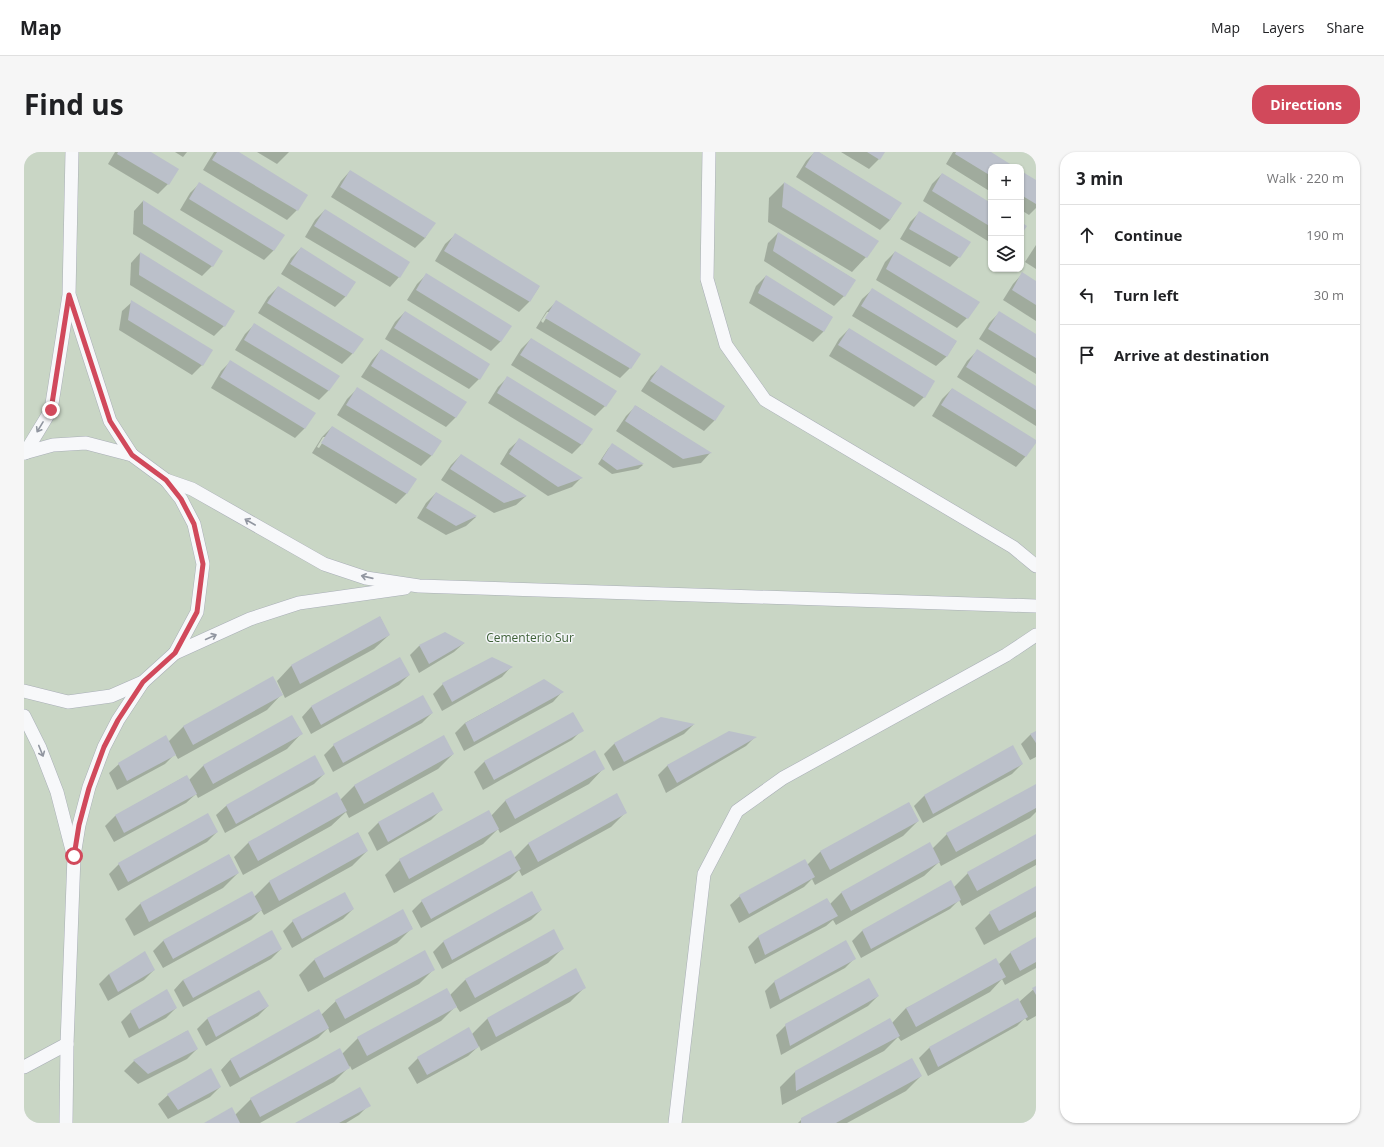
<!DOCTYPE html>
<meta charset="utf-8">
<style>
:root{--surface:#fff;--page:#f6f6f6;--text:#202124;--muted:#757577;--line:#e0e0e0;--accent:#d1495b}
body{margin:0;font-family:"Open Sans",sans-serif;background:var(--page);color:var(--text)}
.controls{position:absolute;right:12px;top:12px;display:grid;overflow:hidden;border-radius:8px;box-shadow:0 1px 3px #0004}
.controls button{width:36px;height:36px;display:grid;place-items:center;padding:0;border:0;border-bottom:1px solid var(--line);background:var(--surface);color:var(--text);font:20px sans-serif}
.stop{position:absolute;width:12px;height:12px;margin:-9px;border:3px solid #d1495b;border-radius:50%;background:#fff}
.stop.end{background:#d1495b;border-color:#fff;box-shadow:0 1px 4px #0008}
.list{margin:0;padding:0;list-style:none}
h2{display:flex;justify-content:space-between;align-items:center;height:52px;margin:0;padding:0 16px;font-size:17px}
h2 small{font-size:13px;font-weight:400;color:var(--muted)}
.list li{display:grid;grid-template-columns:26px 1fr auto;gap:12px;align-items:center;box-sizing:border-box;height:60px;padding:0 16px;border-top:1px solid var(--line)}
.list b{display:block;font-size:15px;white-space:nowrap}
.list em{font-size:13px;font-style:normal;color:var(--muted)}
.icon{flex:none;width:22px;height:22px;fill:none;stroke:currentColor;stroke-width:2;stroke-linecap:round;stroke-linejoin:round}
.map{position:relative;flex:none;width:1012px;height:971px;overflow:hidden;border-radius:16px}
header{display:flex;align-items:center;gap:24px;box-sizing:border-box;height:56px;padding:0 20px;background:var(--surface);border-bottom:1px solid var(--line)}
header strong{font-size:19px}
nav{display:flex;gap:22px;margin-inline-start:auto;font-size:14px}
.intro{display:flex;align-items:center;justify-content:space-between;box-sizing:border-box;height:96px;padding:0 24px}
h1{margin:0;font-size:28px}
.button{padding:10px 18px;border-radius:16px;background:var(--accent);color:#fff;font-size:14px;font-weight:700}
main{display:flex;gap:24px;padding:0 24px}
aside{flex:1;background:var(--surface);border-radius:16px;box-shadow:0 1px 3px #0004}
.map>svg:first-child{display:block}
</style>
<header>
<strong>Map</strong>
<nav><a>Map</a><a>Layers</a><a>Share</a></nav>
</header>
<div class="intro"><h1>Find us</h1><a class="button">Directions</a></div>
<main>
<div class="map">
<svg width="1012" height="971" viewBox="0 0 1012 971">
<rect width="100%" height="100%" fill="#e4e7ec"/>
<path fill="#c9d6c5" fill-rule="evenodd" d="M0,0H1012V971H0ZM967,15H997V117H967Z"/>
<g fill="#0003" fill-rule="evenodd">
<polygon points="91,0 126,0 144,32 134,42 84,12"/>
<polygon points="151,0 163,0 159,5"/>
<polygon points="190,0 213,0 273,58 263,68 179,18"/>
<polygon points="233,0 265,0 253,12"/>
<polygon points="791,0 794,0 876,51 866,68 856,78 772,25 782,9"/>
<polygon points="817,0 860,0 855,7 845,17"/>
<polygon points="929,0 965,0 989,15 967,15 967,40 922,12"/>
<polygon points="326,19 410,71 401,86 391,96 307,45 317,29"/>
<polygon points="997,20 1012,29 1012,56 1005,63 997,58"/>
<polygon points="918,22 967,52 967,91 899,49 908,32"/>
<polygon points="176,31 250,98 240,108 156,58 166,41"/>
<polygon points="760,31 842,105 828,120 744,70 745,46"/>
<polygon points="119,49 188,114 178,124 109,82 110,59"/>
<polygon points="301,58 375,125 366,135 281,85 291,68"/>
<polygon points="896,60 935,105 926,115 876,87 886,70"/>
<polygon points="754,81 831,128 820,144 810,154 740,109 744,91"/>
<polygon points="431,83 515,135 505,150 495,160 411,109 421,92"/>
<polygon points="1012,93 1012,117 1001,110"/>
<polygon points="277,96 330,130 321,145 311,155 257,122 267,106"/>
<polygon points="871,100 943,166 933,176 852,128 861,110"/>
<polygon points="116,101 200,174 190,184 106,133 107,111"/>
<polygon points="403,122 477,189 467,199 383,148 393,132"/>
<polygon points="998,122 1012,130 1012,169 979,148 989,132"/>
<polygon points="742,124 808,165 799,180 789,190 725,151 732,134"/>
<polygon points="254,135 338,187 328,202 318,212 234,161 244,145"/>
<polygon points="848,138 932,190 922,205 912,214 828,164 838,147"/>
<polygon points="108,150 178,213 168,223 95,178 98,159"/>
<path d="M532,150L615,202L606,216L596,226L512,176L522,160ZM523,160H526L519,171L517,169Z"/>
<polygon points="381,160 455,227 445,237 361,187 371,170"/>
<polygon points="975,161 1012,183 1012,222 955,187 965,171"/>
<polygon points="231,172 305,238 295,248 211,198 221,182"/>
<polygon points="825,177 900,245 890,255 805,204 815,187"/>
<polygon points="507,187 581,254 571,264 487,213 497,197"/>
<polygon points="357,198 432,265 422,275 337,225 348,208"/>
<polygon points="953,199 1012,235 1012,274 933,225 943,209"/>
<polygon points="207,209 281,276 271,286 187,236 197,219"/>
<polygon points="637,215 699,255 690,269 680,279 617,239 627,224"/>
<polygon points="484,225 558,292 548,302 464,251 474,235"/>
<polygon points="333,237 417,289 407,304 397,314 313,263 323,247"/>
<polygon points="928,237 1012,289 1001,305 992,315 908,264 918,247"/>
<polygon points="612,254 686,301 677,311 649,316 592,279 602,264"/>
<path d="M308,275L391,327L382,342L372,352L288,301L298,285ZM299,285H302L295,296L293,295Z"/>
<polygon points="495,288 557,326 548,335 524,344 476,312 485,297"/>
<polygon points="588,293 619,313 614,317 588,322 574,312 584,297"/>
<polygon points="437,303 502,344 492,353 470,361 417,328 427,313"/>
<polygon points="412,341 452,365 442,374 422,383 393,366 402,351"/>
<polygon points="356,465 365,483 350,497 261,546 253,529 267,514"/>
<polygon points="440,491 430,500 395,521 386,503 395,494"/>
<polygon points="468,506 487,515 478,525 418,559 409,542 419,532"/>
<polygon points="385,523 375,533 287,582 278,565 287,555"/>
<polygon points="520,528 538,540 529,550 440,599 431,581 441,571"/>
<polygon points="257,543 243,558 154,607 151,602 141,612 93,638 85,621 95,612 144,590 160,574"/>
<polygon points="408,561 398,571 309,620 300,603 310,593"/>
<polygon points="549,561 558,578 548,588 459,638 450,620 460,610"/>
<polygon points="637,566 669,573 660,582 589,619 580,602 590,592"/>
<polygon points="1012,580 1012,605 1006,608 997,592 1007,582"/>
<polygon points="277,582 263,597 174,646 172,642 162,651 90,690 81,674 91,664 162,624 165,628 180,613"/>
<polygon points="731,585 722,594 642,641 634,623 644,613"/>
<polygon points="989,595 998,612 988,622 899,671 890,654 900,644"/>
<polygon points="429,602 414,617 325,666 322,660 307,674 219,723 210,705 225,690 316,648 331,633"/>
<polygon points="291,605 300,622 290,632 201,681 192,663 202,654"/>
<polygon points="579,617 565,632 476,681 474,677 459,692 370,741 361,723 376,708 467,664 482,648"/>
<polygon points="1012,634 1012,660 1006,666 917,714 915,710 900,724 812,773 809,768 802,774 731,812 724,795 734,785 803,747 806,752 817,741 906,692 908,697 923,682"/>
<polygon points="409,642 417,658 407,668 353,699 344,681 354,671"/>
<polygon points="593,643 602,660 587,675 498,724 495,718 486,727 397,776 388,759 398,749 490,706 504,692"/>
<polygon points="885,651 894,669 879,684 791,733 788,727 780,735 715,771 706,753 716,744 783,713 796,700"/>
<polygon points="193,680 183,690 94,739 85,722 95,712"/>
<polygon points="334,681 343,699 328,714 240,763 237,758 227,768 139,816 129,799 139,789 228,740 230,745 245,730"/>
<polygon points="1012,683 1012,713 938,754 935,748 926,757 837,806 828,789 838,779 927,730 930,735 944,721"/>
<polygon points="205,703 214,721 199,736 110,784 101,767 116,752"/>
<polygon points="1012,735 1012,765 960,793 951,776 966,761"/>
<polygon points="508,740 517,758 507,768 418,817 409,800 419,790"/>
<polygon points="329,757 319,767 268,796 259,779 269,769"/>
<polygon points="379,759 388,776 373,791 284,840 275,823 290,808"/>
<polygon points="1012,787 1012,816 981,833 978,827 966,840 877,889 874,885 860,899 758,953 756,935 771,920 868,871 882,856 974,813 987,800"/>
<polygon points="539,796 524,811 436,860 432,854 417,869 328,918 326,914 310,930 236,971 182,971 211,963 227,947 318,902 334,886 426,843 441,828"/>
<polygon points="257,797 247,807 159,855 150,838 159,828"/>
<polygon points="831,806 821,816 746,857 741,839 751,829"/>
<polygon points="410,817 395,832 306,881 304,876 294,886 206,935 197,918 206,908 297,863 312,849"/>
<polygon points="130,818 120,828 84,849 75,832 85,822"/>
<polygon points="551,818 561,835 546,850 457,899 455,894 444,904 393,932 384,916 394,906 448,882 463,867"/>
<polygon points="1012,835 1012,864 1003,869 1001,866 993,874 904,924 895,906 905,896 994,847 995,850"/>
<polygon points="854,844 844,854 757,903 752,883 762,873"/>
<polygon points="244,854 234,864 182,894 173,877 183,867"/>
<polygon points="152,856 142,866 105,886 97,870 107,860"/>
<polygon points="163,879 173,897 163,907 114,932 100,919 110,909"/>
<polygon points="897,924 882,939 823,971 774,971 778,967"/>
<polygon points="196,935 186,945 144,967 134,952 144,943"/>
<polygon points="345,953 335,963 322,971 273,971"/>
</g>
<g fill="#bbc0ca">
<polygon points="94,0 127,0 155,17 145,33 93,2"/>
<polygon points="193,0 215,0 284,43 274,59 188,8"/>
<polygon points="790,0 795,0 878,51 866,68 781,15"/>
<polygon points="843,0 861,0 856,8"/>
<polygon points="932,0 967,0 991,15 967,15 967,24 931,2"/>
<polygon points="326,18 412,71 401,86 316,35"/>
<polygon points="997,19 1012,28 1012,52 997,43"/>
<polygon points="918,21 967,51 967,75 908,39"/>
<polygon points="175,30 261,83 250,99 165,47"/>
<polygon points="760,30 855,89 843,106 758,55"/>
<polygon points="119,48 199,99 189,115 119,72"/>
<polygon points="301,57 386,110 376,126 290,74"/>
<polygon points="895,59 947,90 936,106 885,77"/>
<polygon points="997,70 1003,74 997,83"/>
<polygon points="754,80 832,128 821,145 749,99"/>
<polygon points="431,81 516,134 506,150 420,99"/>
<polygon points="277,95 332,130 322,145 266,112"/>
<polygon points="871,99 956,150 944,167 862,117"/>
<polygon points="116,100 211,159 201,175 115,123"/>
<polygon points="998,120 1012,129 1012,153 988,138"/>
<polygon points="402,121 488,174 477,190 392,138"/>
<polygon points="742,123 809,165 800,180 734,141"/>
<polygon points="254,134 340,187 329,202 243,151"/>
<polygon points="848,136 933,189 923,205 837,154"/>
<polygon points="107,148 189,198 179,214 104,168"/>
<polygon points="532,148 617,202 607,217 521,166"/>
<polygon points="381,159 466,212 456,228 370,176"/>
<polygon points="975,159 1012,182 1012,206 964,177"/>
<polygon points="230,171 316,224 305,239 220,188"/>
<polygon points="825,176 911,229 901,246 814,193"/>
<polygon points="507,186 593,239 582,255 496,203"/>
<polygon points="357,197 443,250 432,266 347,214"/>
<polygon points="953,197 1012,234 1012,258 942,215"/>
<polygon points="206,208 292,261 281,277 196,225"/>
<polygon points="637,213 701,254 691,269 626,229"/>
<polygon points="483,224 569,277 558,293 473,241"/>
<polygon points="333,235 418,289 408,304 322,253"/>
<polygon points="928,236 1012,288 1012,291 1002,305 917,253"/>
<polygon points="611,253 688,301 659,307 601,269"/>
<polygon points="308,274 393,327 383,342 297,291"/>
<polygon points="495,286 559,326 534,335 485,302"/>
<polygon points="588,291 620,312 593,318 578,307"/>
<polygon points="437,302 503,344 480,351 426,317"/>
<polygon points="412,340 453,364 432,374 402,356"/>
<polygon points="356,464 366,483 276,532 267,513"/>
<polygon points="421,480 441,491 405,512 395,493"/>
<polygon points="376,505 386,523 297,573 287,554"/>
<polygon points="468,505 489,515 428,550 418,531"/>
<polygon points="249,524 259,543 169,593 159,574"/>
<polygon points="520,527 540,540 450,590 441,571"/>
<polygon points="399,543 409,561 319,611 309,592"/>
<polygon points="549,560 560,579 470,628 460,609"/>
<polygon points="268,563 279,582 189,632 179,613"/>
<polygon points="637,565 671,572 600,610 590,591"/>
<polygon points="705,579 733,585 653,631 643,613"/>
<polygon points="1012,579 1012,591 1006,582"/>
<polygon points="142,583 152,603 103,629 94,611"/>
<polygon points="420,583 430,602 340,652 330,633"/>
<polygon points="989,593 999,612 909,662 900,643"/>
<polygon points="571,598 581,617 491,667 481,648"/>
<polygon points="291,603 301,622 212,672 202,653"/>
<polygon points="163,623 173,642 100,681 91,663"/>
<polygon points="1012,632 1012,656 932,700 922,681"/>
<polygon points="313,640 323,659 234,709 224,690"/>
<polygon points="409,640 419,658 364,690 354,670"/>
<polygon points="593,641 603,661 514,710 504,691"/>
<polygon points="885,650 895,669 806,718 796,699"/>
<polygon points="465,658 475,677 385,727 375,707"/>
<polygon points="184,661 194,680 104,730 94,711"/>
<polygon points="334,680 344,699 255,749 245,729"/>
<polygon points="1012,682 1012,707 953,739 943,720"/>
<polygon points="906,690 916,710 827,759 817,740"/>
<polygon points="487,698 497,717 407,767 397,748"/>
<polygon points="205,702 215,721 125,770 116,751"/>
<polygon points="781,707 791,725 725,762 715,743"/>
<polygon points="927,728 937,748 847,797 838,778"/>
<polygon points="1012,734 1012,759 975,779 965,760"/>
<polygon points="228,739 238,758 149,807 139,788"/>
<polygon points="508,739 518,758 428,808 419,789"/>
<polygon points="321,740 330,757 278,787 268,768"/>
<polygon points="803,746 814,764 741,803 734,784"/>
<polygon points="379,757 389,777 300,826 290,807"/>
<polygon points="530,777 540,797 451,846 441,827"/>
<polygon points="248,778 258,797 169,846 159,828"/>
<polygon points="1012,785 1012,810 996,819 986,800"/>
<polygon points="822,788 832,807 756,848 750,829"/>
<polygon points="401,798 411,818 321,867 311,848"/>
<polygon points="121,799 131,818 94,840 85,822"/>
<polygon points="972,806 982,825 892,875 882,856"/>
<polygon points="552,816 562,836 472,885 463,866"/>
<polygon points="845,826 855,844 766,894 761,872"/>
<polygon points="1012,834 1012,843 1008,836"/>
<polygon points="423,836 433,855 343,904 333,885"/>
<polygon points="143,837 153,856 115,877 106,859"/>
<polygon points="235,838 245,854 192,885 183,866"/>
<polygon points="994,846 1004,865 914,915 905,895"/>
<polygon points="295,857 305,876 216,926 206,907"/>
<polygon points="866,866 876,884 772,939 771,919"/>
<polygon points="445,875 455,895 403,923 393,905"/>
<polygon points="164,878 174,897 124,922 109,908"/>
<polygon points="316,896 326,916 236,965 226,946"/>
<polygon points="888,906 898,924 812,971 777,971 777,966"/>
<polygon points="187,916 197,935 154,958 143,942"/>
<polygon points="336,935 347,954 315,971 271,971"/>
<polygon points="208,955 216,971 180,971"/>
</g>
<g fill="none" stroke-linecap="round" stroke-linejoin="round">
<g stroke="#a9aeb7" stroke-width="14">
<g id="service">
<polyline points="685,0 683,127 702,193 741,248 989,395 1012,414"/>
<polyline points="46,145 86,269 108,303"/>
<polyline points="0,301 29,293 62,291 108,303 142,328 168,337 300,412 342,426 395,434 1012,454"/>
<polyline points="1,301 27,258 45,143 48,0"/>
<polyline points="142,328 157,347 170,372 179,412 173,460 151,501"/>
<polyline points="0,539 44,550 87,544 119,530 151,501 226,467 275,451 381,436"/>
<polyline points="0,564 16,596 33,640 48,698"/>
<polyline points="0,915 43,892"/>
<polyline points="42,971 43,892 50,704 55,673 65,635 80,595 94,568 119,530"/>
<polyline points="651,971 680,722 713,659 759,626 982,503 1012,483"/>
</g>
</g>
<use href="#service" stroke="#f7f8fa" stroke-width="13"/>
</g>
<defs><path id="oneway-shaft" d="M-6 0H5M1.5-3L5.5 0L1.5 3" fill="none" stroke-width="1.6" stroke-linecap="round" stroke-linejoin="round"/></defs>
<g stroke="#9196a0">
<use href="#oneway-shaft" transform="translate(16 275) rotate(121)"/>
<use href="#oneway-shaft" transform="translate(226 370) rotate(-150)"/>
<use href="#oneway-shaft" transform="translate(343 425) rotate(-167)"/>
<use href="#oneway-shaft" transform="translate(187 485) rotate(-24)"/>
<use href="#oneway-shaft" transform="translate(17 599) rotate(68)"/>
</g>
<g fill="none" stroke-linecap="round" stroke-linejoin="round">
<polyline stroke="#d1495b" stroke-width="5" points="27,258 45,143 86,269 108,303 142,328 157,347 170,372 179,412 173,460 151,501 119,530 94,568 80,595 65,636 55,673 50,704"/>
</g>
<g text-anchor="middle" stroke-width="3" stroke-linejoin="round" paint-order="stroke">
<g font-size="12" fill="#3f6138" stroke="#f4f6f9">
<text x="506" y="490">Cementerio Sur</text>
</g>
</g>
</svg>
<div class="controls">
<button>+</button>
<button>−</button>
<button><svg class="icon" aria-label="layers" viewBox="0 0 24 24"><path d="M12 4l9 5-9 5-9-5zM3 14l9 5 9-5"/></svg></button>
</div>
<div class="stop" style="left:50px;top:704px"></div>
<div class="stop end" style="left:27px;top:258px"></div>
</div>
<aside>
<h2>3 min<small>Walk · 220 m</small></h2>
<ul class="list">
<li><svg class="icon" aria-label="ahead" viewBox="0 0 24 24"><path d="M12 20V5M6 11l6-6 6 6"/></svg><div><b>Continue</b></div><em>190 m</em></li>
<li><svg class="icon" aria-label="left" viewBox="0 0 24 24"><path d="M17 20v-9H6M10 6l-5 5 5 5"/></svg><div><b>Turn left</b></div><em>30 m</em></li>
<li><svg class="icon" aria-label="arrive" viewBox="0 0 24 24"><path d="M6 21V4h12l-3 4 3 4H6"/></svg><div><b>Arrive at destination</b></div></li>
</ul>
</aside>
</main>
